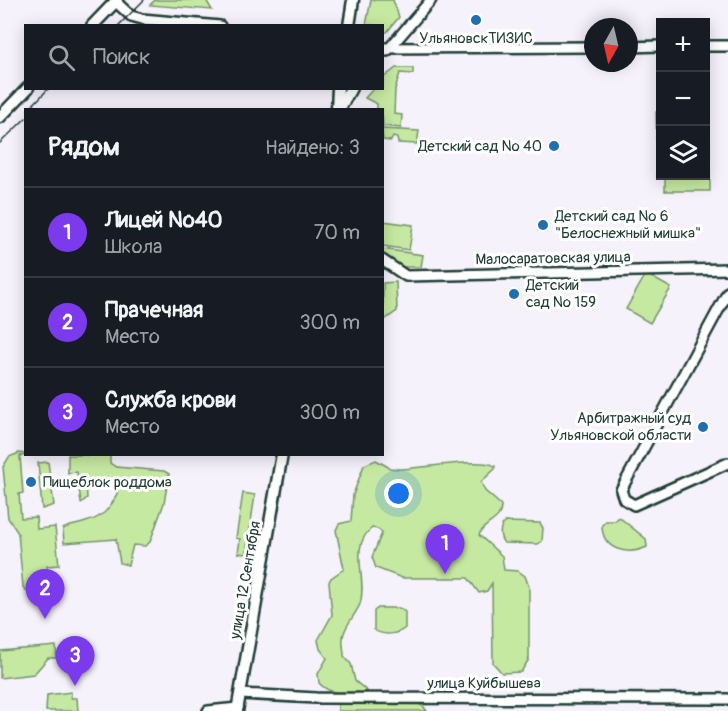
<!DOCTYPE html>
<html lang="ru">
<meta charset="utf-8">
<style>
:root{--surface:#171b24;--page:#20242c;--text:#f1f3f6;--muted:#9ea1a6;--line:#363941;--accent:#7c3aed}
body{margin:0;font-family:Pangolin,sans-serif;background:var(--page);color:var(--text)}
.controls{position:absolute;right:18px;top:18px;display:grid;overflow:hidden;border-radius:0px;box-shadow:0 3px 15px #0003}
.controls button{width:54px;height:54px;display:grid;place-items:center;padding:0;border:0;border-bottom:2px solid var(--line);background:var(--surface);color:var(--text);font:30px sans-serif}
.compass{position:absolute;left:584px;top:18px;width:54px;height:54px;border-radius:50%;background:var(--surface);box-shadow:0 3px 15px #0003;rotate:188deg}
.you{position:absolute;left:399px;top:494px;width:21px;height:21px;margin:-15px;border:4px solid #fff;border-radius:50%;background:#1a73e8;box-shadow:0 0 0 9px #1a73e833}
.badge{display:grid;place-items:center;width:39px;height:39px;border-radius:50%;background:var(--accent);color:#fff;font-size:20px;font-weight:700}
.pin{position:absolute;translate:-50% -50px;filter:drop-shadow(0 2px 3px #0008)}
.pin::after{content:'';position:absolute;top:32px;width:21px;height:18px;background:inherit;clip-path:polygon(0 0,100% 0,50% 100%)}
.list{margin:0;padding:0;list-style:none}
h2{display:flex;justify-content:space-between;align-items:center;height:78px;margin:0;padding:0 24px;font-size:26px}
h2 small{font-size:20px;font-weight:400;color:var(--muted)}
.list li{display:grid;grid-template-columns:39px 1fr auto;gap:18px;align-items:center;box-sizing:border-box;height:90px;padding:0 24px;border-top:2px solid var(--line)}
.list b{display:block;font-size:22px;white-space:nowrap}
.list p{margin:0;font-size:20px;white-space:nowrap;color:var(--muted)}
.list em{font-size:20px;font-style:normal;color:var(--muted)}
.icon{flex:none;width:33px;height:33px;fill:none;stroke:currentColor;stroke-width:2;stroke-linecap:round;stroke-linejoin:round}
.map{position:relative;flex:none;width:728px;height:711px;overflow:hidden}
.search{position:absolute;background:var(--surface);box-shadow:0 3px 15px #0003;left:24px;top:24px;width:360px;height:66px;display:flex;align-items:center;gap:15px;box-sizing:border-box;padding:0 21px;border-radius:0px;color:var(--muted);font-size:22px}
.panel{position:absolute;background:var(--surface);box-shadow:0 3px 15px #0003;left:24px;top:108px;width:360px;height:348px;border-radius:0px}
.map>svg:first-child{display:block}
</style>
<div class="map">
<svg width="728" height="711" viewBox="0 0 728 711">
<rect width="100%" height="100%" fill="#f6f2fc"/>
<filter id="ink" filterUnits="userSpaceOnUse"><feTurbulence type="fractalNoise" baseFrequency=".0167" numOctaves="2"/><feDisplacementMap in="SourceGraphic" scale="12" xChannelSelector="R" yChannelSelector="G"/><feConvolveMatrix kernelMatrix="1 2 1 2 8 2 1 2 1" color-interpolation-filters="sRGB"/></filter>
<g filter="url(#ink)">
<g fill="#c6e9a2" stroke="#72936b" stroke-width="1.5">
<polygon points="155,0 206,0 212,10 150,5"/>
<polygon points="371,0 393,0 399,17 387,32 383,32 382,26 366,25"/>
<polygon points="396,68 413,68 413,74 400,73 395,89 394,114 402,115 401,128 383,126 382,110 377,109 377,104 365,98 373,89 382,88 383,78"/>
<polygon points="656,112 660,112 660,176 706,176 706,112 709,112 710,191 665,191 665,177 657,176"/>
<polygon points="382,129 419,131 417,144 398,143 397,138 393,137 391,141 383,140"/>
<polygon points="383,221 413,225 409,250 383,246"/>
<polygon points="382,249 423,255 421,267 403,267 383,254"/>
<polygon points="646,274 671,288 650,323 626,309"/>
<polygon points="396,282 397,311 383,321 383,283"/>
<polygon points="19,453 32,455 20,456 23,493 19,494 21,518 36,517 37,529 55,527 59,565 47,566 48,579 43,580 43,588 50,589 26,591 23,587 18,533 8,518 3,467 9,457"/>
<path d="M68,455H110V463L116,467L164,471L169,474L164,503L150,542L145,546L133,545L128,565L120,563L116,539L64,543L63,529C70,525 78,525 86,522C106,517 117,501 120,481L86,480L87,498L81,503L77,472L68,473Z"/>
<path d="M376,460L390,468L399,469C418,469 482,457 495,466V469L481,482L485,491L501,505C502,522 484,521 479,535L502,556L504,570L518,571L525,576L529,587V659L521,672L502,673L493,663L492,583L487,591L479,593L468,578H402L376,568L372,557L382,533L378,529L372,528C348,547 368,578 360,604C356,614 347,623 344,633C341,640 344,648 344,656L351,664L355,681L367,691C355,698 328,694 319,683L318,674L327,658L320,649L318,640L332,615L329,582L331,578L344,569L336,530L339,524L351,521L353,495L364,465Z"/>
<polygon points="48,462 54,505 42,509 38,463"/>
<polygon points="243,493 255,495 246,554 238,553 240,539 236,538"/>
<path d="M619,517L646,539L647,547C627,556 602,550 602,525L606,521H615Z"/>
<path d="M505,522L540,523L543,528L542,541L538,544L504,543C499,537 499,527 505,522Z"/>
<path d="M378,608H399L405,612V628C397,635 383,636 374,630V611Z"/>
<polygon points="56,646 57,658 48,658 34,674 0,678 0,651"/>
<polygon points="71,692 71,698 77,698 78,711 46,711 47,695"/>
<polygon points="338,703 415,703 423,706 427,711 338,711"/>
</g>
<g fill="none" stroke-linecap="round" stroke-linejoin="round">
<g stroke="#1f3d34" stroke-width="14">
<g id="minor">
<polyline points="116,2 131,16 142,19 220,26"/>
<polyline points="706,46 728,46"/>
<polyline points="629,47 660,46"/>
<polyline points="382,48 593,47"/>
<polyline points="387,51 431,0"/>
<polyline points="382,260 406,276 728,269"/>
<polyline points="728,292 621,490 624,499 634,505 728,463"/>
<polyline points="240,694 316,698 728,699"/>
<polyline points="208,711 238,708"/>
</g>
</g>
<g stroke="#1f3d34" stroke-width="15">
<g id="major">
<polyline points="92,26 117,0"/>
<polyline points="349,26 353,0"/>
<polyline points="337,109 338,88"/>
<polyline points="339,110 351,88"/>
<polyline points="0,117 28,88"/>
<polyline points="237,711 282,454"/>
</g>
</g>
<use href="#minor" stroke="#fff" stroke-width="9"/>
<use href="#major" stroke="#fff" stroke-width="10"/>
<g stroke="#1f3d34" stroke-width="1.5">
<polyline points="118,26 144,0"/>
<polyline points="28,110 49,88"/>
<polyline points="0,143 26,118"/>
</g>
</g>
</g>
<g fill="#1f6fb2" stroke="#fff" stroke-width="2">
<circle cx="476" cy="20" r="6"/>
<circle cx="554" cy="146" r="6"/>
<circle cx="543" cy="225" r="6"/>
<circle cx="514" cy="294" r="6"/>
<circle cx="703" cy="427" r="6"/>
<circle cx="31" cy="482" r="6"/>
</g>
<g text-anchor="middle" stroke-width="6" stroke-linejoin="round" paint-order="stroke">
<g font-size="15" fill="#1f3d34" stroke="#fff" text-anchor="start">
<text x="476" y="43" text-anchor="middle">УльяновскТИЗИС</text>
<text x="542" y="151" text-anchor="end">Детский сад № 40</text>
<text x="555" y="221">Детский сад № 6<tspan x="555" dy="17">"Белоснежный мишка"</tspan></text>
<text x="526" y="290">Детский<tspan x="526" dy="17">сад № 159</tspan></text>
<text x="691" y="423" text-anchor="end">Арбитражный суд<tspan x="691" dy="17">Ульяновской области</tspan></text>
<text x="43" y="487">Пищеблок роддома</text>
</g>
<g font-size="15" fill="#1f3d34" stroke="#fff">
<text transform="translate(553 258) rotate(-1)" y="5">Малосаратовская улица</text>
<text transform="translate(245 580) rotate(-80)" y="5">улица 12 Сентября</text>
<text x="484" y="688">улица Куйбышева</text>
</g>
</g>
</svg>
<div class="controls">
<button>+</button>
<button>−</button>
<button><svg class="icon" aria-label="layers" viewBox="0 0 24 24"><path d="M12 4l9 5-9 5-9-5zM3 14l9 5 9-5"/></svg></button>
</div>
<svg class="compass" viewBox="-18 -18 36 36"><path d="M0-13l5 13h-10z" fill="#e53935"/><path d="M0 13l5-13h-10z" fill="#9ea1a6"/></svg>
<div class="you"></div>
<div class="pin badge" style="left:445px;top:574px">1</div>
<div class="pin badge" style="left:45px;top:619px">2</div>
<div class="pin badge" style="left:75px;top:686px">3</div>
<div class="search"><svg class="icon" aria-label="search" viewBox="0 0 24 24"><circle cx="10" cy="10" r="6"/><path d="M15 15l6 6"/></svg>Поиск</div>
<section class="panel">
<h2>Рядом<small>Найдено: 3</small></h2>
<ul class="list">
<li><span class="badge">1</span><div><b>Лицей №40</b><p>Школа</p></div><em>70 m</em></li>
<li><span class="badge">2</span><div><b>Прачечная</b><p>Место</p></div><em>300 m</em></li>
<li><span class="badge">3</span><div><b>Служба крови</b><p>Место</p></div><em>300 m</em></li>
</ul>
</section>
</div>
